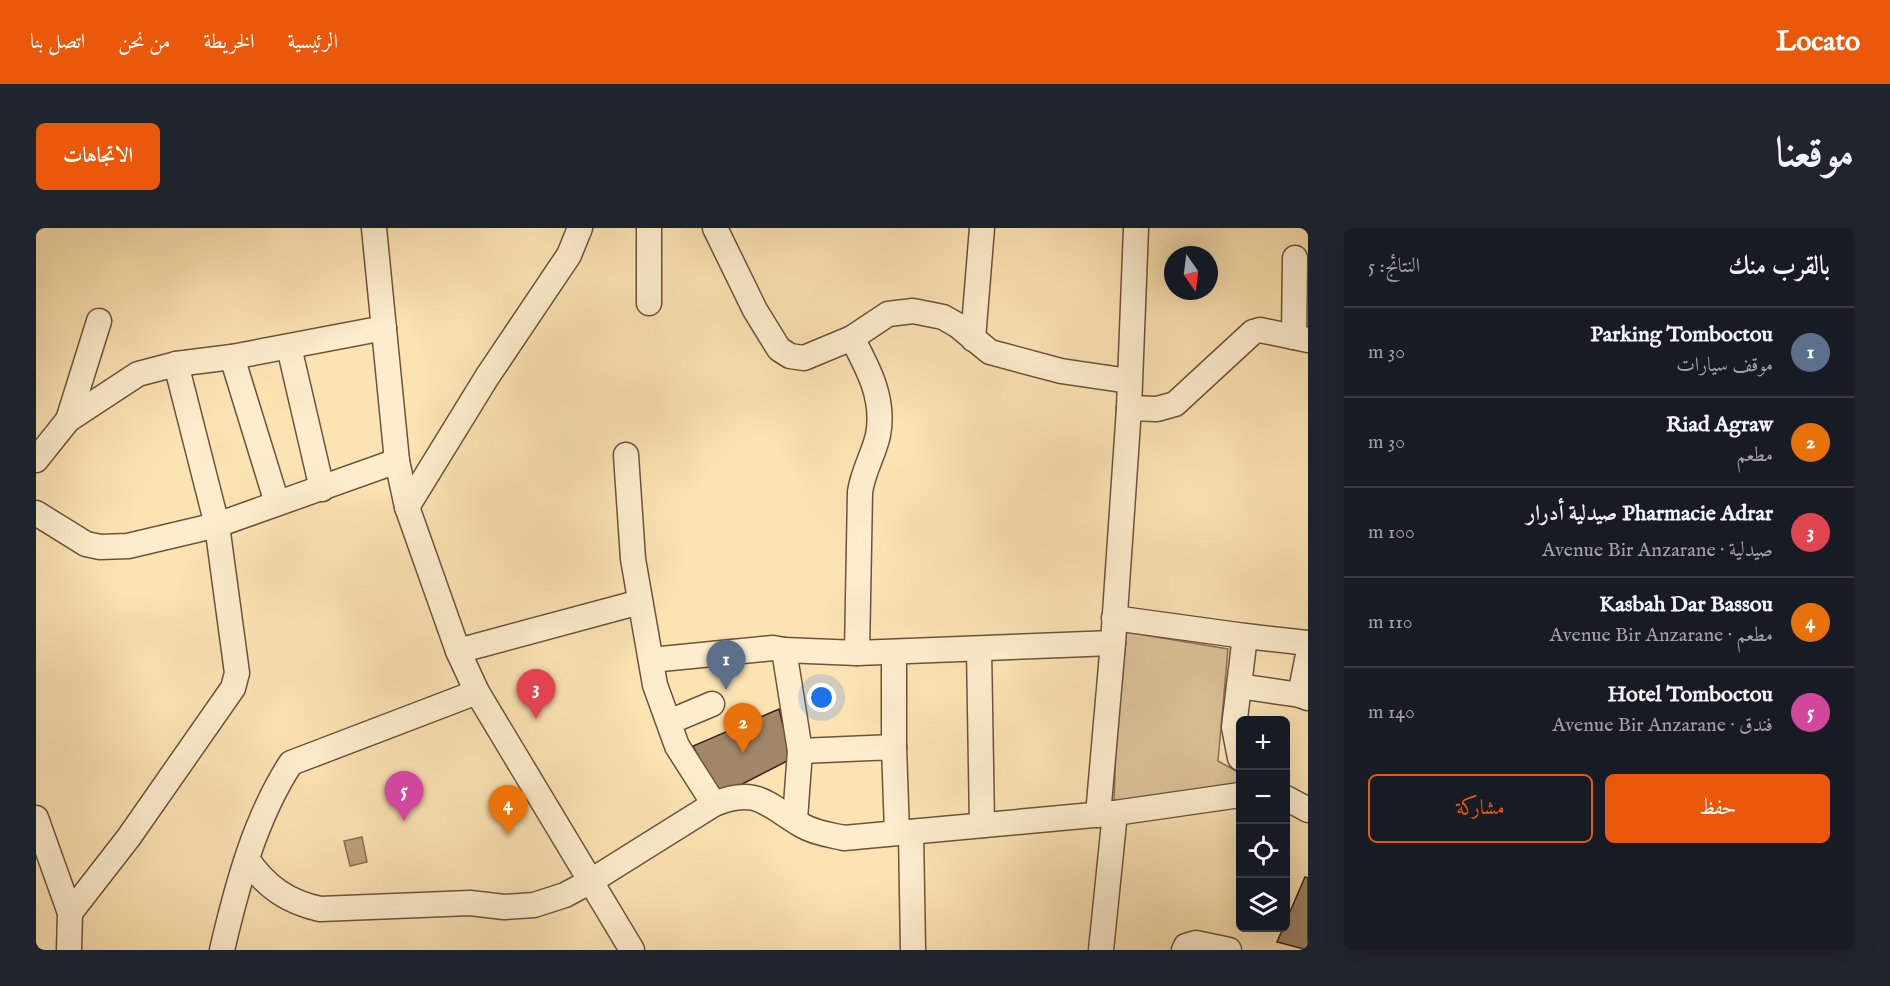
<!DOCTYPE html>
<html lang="ar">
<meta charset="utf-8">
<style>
:root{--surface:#171b24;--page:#20242c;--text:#f1f3f6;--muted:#9ea1a6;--line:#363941;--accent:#ea580c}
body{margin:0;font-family:"IM FELL English",Amiri,serif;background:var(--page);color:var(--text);direction:rtl}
.controls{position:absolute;right:18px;bottom:18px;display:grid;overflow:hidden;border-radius:9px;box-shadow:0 6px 24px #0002}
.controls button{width:54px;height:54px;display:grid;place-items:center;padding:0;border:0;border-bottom:2px solid var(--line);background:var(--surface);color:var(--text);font:30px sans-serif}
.compass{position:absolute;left:1128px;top:18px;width:54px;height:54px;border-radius:50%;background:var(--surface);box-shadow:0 6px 24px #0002;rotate:166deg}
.you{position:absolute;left:786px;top:470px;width:21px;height:21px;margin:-15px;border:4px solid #fff;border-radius:50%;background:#1a73e8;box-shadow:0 0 0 9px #1a73e833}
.badge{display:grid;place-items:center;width:39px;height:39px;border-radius:50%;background:var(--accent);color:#fff;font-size:20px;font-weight:700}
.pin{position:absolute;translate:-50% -50px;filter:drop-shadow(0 2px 3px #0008)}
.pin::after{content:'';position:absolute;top:32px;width:21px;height:18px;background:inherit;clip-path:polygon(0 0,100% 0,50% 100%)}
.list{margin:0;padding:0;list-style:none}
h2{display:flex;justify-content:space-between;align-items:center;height:78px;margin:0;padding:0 24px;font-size:26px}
h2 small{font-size:20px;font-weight:400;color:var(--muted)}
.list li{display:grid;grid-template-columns:39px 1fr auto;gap:18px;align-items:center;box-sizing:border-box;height:90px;padding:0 24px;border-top:2px solid var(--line)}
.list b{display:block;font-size:22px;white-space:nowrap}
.list p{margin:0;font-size:20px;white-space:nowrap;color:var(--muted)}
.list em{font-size:20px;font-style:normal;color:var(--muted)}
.actions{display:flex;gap:12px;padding:18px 24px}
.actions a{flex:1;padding:14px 0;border:2px solid var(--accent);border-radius:9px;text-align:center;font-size:21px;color:var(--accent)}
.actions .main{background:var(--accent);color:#fff}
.icon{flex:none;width:33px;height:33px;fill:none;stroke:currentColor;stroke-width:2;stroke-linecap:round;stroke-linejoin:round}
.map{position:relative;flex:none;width:1272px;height:722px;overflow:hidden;direction:ltr;border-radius:9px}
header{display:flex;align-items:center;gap:36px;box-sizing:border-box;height:84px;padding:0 30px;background:var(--accent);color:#fff}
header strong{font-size:28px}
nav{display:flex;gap:33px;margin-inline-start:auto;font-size:21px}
.intro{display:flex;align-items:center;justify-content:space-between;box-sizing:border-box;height:144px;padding:0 36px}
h1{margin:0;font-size:42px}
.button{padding:15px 27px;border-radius:9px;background:var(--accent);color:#fff;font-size:21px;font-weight:700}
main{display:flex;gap:36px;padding:0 36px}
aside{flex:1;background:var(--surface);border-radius:9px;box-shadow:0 6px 24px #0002}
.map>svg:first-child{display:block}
</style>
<header>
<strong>Locato</strong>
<nav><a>الرئيسية</a><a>الخريطة</a><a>من نحن</a><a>اتصل بنا</a></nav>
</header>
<div class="intro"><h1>موقعنا</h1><a class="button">الاتجاهات</a></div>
<main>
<aside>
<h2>بالقرب منك<small>النتائج: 5</small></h2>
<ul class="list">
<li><span class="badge" style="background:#5c6f8a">1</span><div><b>Parking Tomboctou</b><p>موقف سيارات</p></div><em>30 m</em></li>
<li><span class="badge" style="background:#e8710a">2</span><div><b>Riad Agraw</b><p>مطعم</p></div><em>30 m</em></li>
<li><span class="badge" style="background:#e0444e">3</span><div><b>Pharmacie Adrar صيدلية أدرار</b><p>صيدلية · Avenue Bir Anzarane</p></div><em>100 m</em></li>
<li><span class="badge" style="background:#e8710a">4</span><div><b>Kasbah Dar Bassou</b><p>مطعم · Avenue Bir Anzarane</p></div><em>110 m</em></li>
<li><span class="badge" style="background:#d1479c">5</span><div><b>Hotel Tomboctou</b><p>فندق · Avenue Bir Anzarane</p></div><em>140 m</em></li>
</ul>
<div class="actions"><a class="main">حفظ</a><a>مشاركة</a></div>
</aside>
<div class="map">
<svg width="1272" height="722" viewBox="0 0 1272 722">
<rect width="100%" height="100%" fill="#fce3b2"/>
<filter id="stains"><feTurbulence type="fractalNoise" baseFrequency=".00333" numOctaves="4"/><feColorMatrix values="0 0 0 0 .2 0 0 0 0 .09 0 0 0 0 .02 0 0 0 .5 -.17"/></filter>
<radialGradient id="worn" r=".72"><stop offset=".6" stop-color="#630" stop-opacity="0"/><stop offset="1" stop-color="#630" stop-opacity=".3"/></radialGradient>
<polygon fill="#dcc298" stroke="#8e7258" stroke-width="1.5" points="1084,403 1192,421 1182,533 1204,545 1204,557 1078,573"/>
<polygon fill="#bca17d" stroke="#8a6e54" stroke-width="1.5" points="326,609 331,634 314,638 308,613"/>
<g fill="#a18668" stroke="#3f2217" stroke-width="1.5">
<polygon points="743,481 755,531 683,568 657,518"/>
<polygon points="1269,649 1272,650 1272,722 1241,714"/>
</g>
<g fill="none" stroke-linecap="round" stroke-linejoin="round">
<g stroke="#6e523e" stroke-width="27">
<g id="minor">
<polyline points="338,0 361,233 371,279 422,423 441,464 596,722"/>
<polyline points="613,0 613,75"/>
<polyline points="679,0 719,82 743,121 754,128 768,130 816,110 852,86 877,83 907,89 921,97 954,124 1025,143 1093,153"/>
<polyline points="1258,109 1259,30"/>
<path d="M816,110C832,140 849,171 842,207C838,226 827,243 824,264L821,425"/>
<polyline points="937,111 946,0"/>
<polyline points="253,119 286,261"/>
<polyline points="196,129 241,275"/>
<polyline points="1093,180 1121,181 1139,176 1217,104 1224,102 1272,112"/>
<polyline points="32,192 63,93"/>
<polyline points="590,227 597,331 619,457 641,518 678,576"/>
<polyline points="0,232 32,192 102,146 140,136 196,129 348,100"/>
<polyline points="371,279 451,149 533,27 544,0"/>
<polyline points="0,285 50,316 64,319 92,318 181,297 361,233"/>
<polyline points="1078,390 1209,408 1198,499 1204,530"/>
<polyline points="1209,408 1272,415"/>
<polyline points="943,421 946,597"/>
<polyline points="422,423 604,374"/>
<polyline points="858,424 858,519"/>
<polyline points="1272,427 1264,467 1272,470"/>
<polyline points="615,432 737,420 748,422"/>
<polyline points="1203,458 1264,467"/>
<polyline points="633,494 676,476"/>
<polyline points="764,523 858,519 861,604"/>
<polyline points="1250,570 1272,582"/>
<polyline points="1062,587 1077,415"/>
<polyline points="0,590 34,685 33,722"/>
<polyline points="759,591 764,523 748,422 821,425 1077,415 1093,180 1100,0"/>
<polyline points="875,604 877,722"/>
<path d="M211,631C230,659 252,674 284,681L434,675L468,679L498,677L529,667L555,653L678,576C721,558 731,577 767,598C779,605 795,607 808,610L1079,585"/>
<polyline points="34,685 93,609 197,460 201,445 181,297 140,136"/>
<path d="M186,722C201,658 219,590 255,535L441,464"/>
<polyline points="1065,722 1079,585 1204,567"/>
<polyline points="1148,722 1150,718 1160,715 1193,722"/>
</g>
</g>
<use href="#minor" stroke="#fdedcd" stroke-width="24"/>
</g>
<rect width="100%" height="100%" filter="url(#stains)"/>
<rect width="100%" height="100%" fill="url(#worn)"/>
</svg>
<div class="controls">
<button>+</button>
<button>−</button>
<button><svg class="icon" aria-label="locate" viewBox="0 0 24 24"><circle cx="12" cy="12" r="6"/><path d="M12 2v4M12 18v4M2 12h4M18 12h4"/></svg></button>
<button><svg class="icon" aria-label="layers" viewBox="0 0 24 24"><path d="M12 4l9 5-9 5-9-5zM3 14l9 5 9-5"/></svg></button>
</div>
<svg class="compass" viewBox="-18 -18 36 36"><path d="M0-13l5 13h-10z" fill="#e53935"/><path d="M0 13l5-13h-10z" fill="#9ea1a6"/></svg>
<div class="you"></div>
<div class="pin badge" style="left:690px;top:462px;background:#5c6f8a">1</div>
<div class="pin badge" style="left:707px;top:525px;background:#e8710a">2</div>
<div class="pin badge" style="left:500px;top:491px;background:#e0444e">3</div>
<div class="pin badge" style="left:472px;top:607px;background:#e8710a">4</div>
<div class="pin badge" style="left:368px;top:593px;background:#d1479c">5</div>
</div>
</main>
